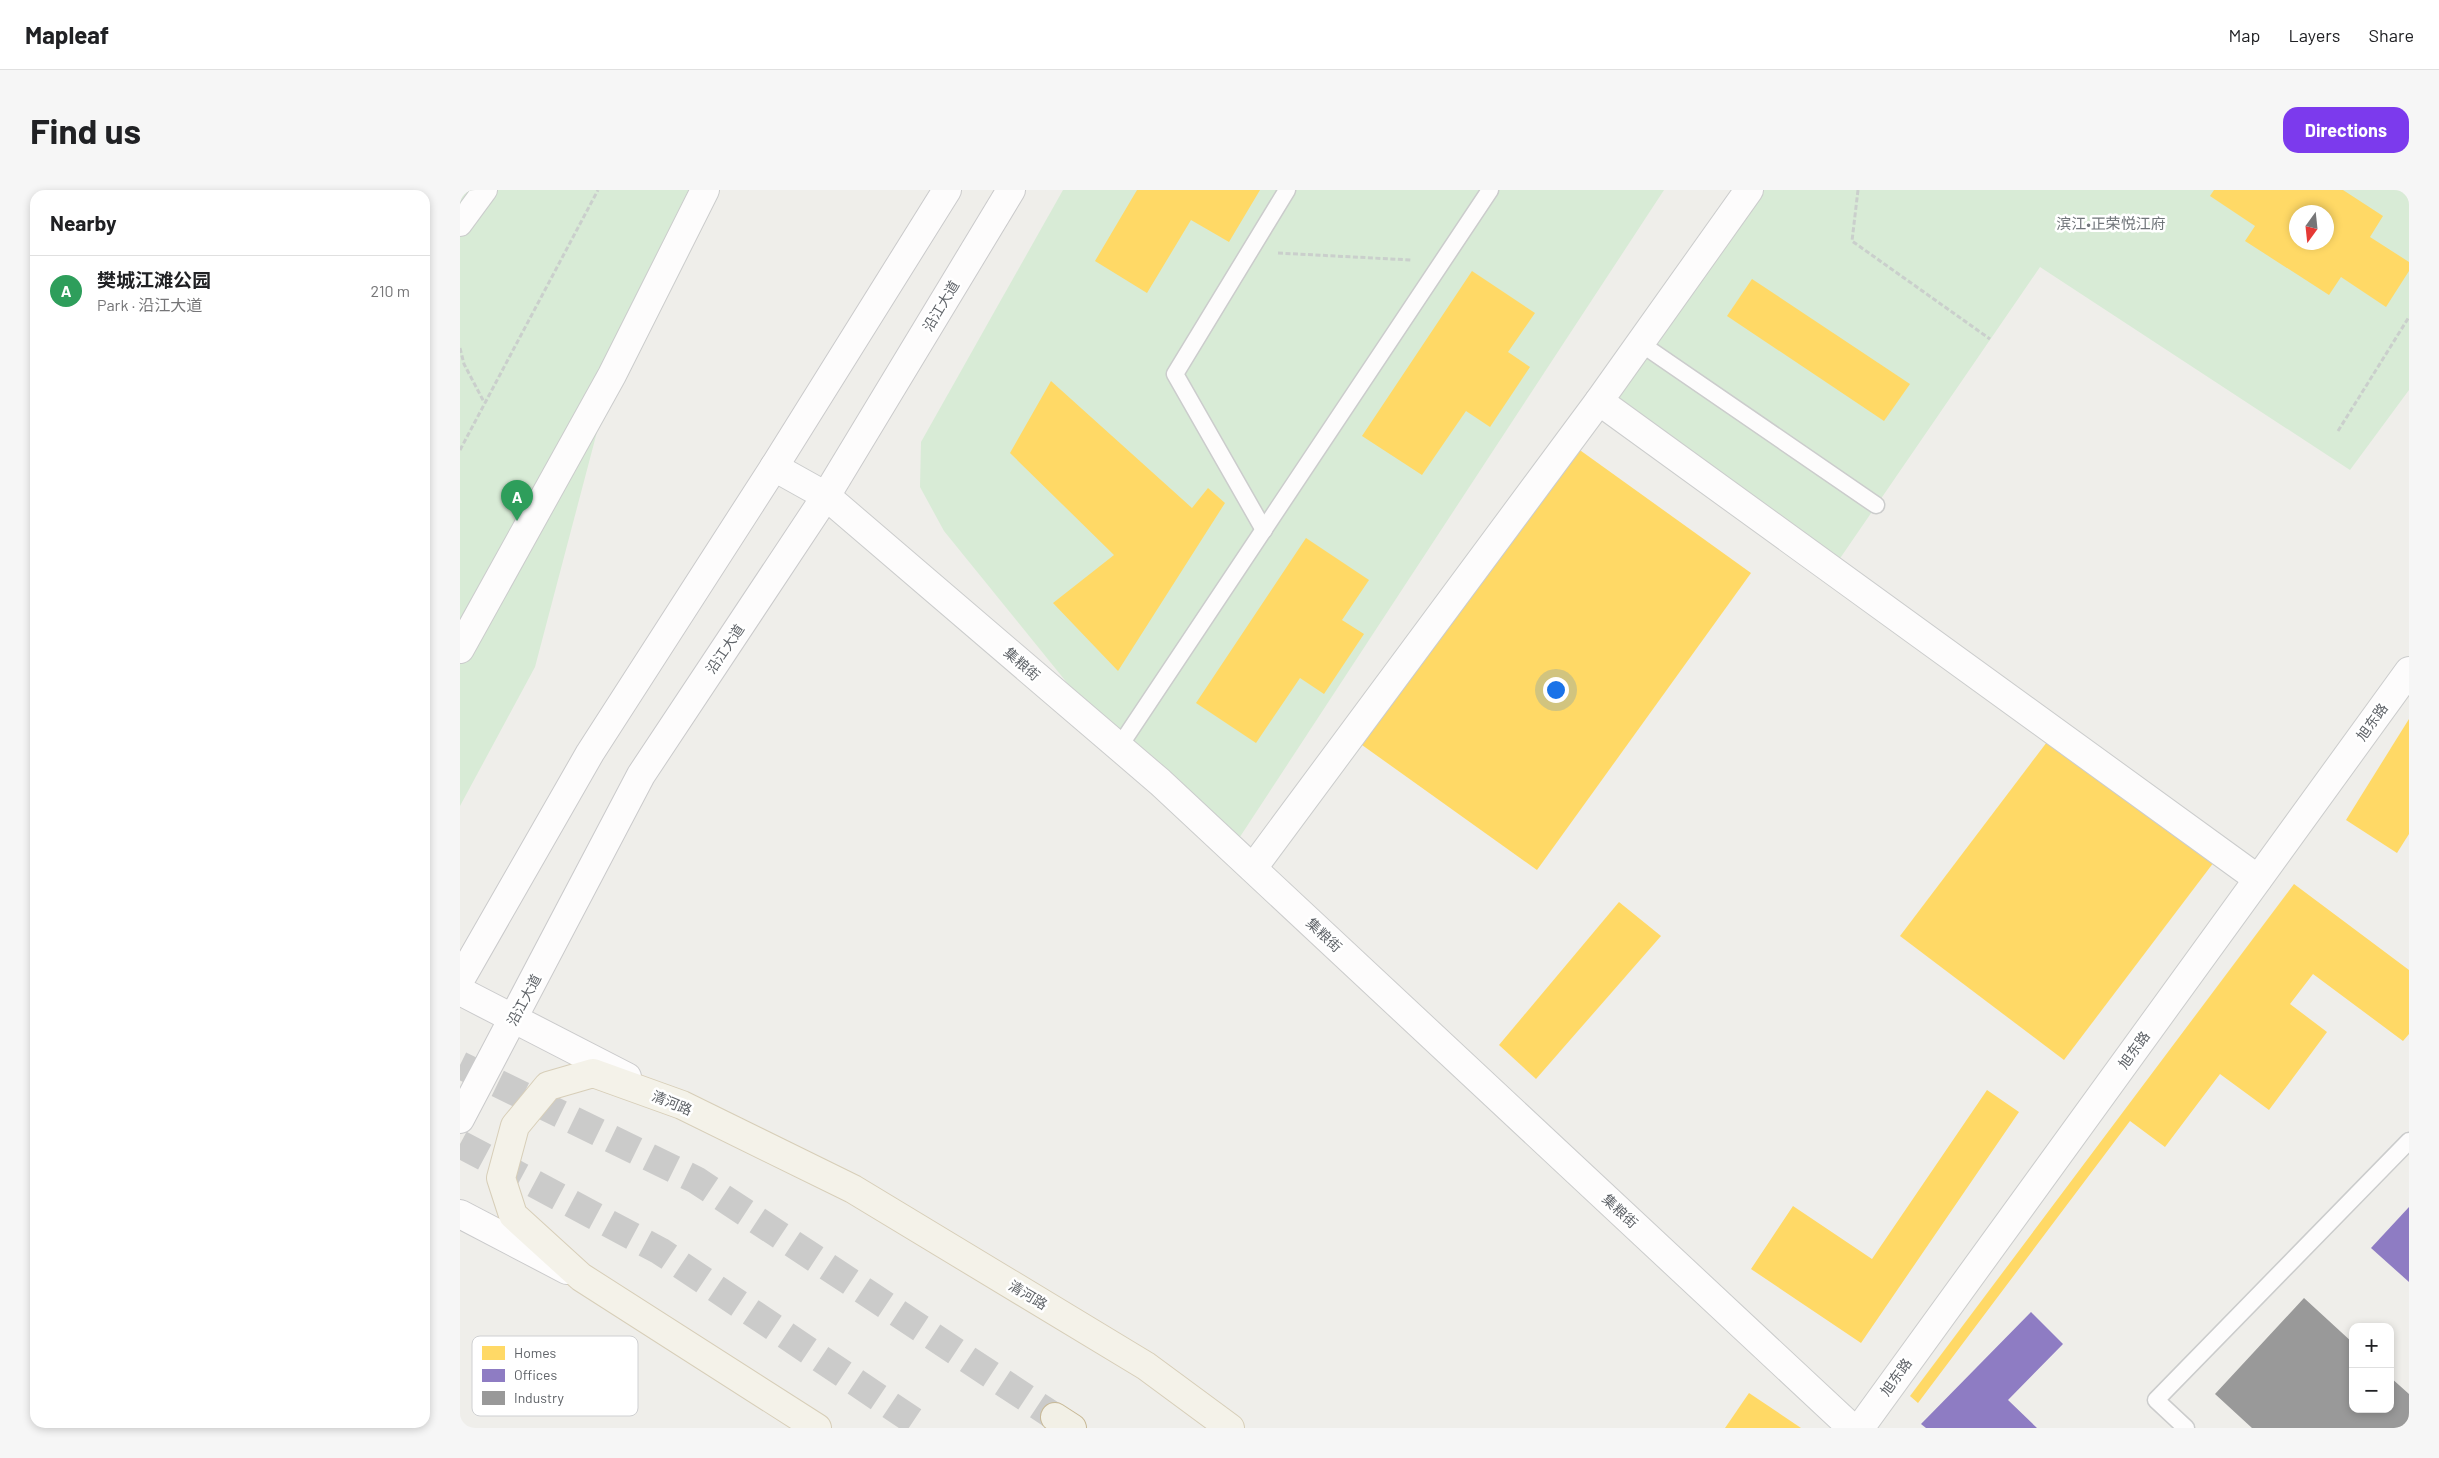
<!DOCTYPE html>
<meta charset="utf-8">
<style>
:root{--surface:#fff;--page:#f6f6f6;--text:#202124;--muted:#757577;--line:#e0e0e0;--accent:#7c3aed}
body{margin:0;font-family:Barlow,"Noto Sans SC",sans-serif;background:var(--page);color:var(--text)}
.controls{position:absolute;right:15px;bottom:15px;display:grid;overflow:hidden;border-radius:10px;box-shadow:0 2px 8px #0003}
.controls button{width:45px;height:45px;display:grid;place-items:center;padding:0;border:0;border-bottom:1px solid var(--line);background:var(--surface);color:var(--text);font:25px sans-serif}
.compass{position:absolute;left:1829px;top:15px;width:45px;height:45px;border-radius:50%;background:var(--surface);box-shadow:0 2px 8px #0003;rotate:195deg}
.you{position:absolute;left:1095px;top:499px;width:18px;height:18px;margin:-12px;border:4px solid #fff;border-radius:50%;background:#1a73e8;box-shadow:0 0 0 8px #1a73e833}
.badge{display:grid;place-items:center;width:32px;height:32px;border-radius:50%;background:var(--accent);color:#fff;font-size:16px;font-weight:700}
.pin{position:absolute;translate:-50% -41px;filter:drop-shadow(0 1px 2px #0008)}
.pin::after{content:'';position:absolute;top:26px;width:18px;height:15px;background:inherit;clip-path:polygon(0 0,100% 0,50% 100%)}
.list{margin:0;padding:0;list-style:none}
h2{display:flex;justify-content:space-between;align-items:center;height:65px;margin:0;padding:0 20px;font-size:21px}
h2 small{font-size:16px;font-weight:400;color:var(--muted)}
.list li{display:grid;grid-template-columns:32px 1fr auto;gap:15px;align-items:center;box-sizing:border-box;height:70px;padding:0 20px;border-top:1px solid var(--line)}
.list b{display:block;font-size:19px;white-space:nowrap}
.list p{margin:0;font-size:16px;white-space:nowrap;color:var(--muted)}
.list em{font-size:16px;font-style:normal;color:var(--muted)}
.map{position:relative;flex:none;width:1949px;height:1238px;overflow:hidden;border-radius:15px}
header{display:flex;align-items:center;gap:30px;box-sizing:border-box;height:70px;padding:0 25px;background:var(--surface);border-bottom:1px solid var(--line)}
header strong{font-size:24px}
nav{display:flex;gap:28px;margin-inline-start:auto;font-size:18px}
.intro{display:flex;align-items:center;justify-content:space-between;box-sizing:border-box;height:120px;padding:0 30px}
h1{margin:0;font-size:35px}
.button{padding:12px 22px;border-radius:15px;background:var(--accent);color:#fff;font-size:18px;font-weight:700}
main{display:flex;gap:30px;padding:0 30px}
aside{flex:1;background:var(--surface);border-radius:15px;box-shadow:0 2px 8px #0003}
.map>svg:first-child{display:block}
</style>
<header>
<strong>Mapleaf</strong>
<nav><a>Map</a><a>Layers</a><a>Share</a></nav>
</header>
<div class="intro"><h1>Find us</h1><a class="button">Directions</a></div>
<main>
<aside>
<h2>Nearby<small></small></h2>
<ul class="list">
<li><span class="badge" style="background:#2e9e5b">A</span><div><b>樊城江滩公园</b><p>Park · 沿江大道</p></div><em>210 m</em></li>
</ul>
</aside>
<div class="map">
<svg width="1949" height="1238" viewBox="0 0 1949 1238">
<rect width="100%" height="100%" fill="#efeeea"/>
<g fill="#d8ebd6" fill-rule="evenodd">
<polygon points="0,0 245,0 152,185 75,477 0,616"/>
<polygon points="603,0 1204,0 772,659 659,557 484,341 460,297 461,252"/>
<path d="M1289,0H1949V200L1890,280L1580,77L1372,380L1139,211ZM1836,22H1866V52H1836Z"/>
</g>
<g fill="#ffd966" fill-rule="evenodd">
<polygon points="677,0 800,0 769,52 731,30 687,103 635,71"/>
<path d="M1754,0H1883L1923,26L1910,47L1949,72V81L1926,117L1881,87L1869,105L1785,51L1795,36L1750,6ZM1836,22H1866V52H1836Z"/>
<polygon points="1012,81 1075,123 1048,162 1070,177 1030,237 1006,221 962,285 902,246"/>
<polygon points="1292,89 1450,194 1424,231 1267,126"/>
<polygon points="591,191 732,318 748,298 765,313 658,481 593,413 654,365 550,263"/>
<polygon points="1110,253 1291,383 1077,680 895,550"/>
<polygon points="846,348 909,390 882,430 904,444 864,504 840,488 796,553 736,513"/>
<polygon points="1949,529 1949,644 1937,663 1886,630"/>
<polygon points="1590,548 1754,672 1604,870 1440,746"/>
<polygon points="1834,694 1949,780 1949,844 1943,851 1853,784 1830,814 1867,842 1809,920 1760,884 1705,957 1670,931 1458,1213 1450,1206"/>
<polygon points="1159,712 1201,746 1076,889 1039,855"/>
<polygon points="1527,900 1559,922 1401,1153 1291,1079 1333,1016 1412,1069"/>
<polygon points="1289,1203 1341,1238 1265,1238"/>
</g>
<g fill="#8e7cc3">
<polygon points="1949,1017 1949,1092 1911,1058"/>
<polygon points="1571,1122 1603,1154 1548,1210 1577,1238 1466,1238 1461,1234"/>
</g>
<polygon fill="#999" points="1844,1108 1893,1153 1893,1219 1930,1219 1930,1187 1949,1204 1949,1238 1792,1238 1755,1204"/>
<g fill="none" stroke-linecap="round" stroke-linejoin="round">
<g stroke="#cbcbca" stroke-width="28" stroke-dasharray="28 14" stroke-linecap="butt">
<polyline points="0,875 236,990 595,1227"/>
<polyline points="0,954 200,1061 464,1238"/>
</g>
<g stroke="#cbcccc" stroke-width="19">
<g id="service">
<polyline points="1180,153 1416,315"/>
<polyline points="804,340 715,184 827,0"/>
<polyline points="659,557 1030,0"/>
<polyline points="1726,1238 1696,1210 1949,951"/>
</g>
</g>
<g stroke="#cbcccc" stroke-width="26">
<polyline id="pedestrian" points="0,34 25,0"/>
</g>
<g stroke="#cbcccc" stroke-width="30">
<g id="minor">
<polyline points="1289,0 1139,211 1798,689"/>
<polyline points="314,277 366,306 700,592 1392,1238"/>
<polyline points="0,459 152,185 245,0"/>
<polyline points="793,678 1139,211"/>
<polyline points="1400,1238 1949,481"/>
</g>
</g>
<g stroke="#cacacb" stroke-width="30">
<g id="secondary">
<polyline points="0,790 130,563 314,277 487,0"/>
<polyline points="0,801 167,887"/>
<polyline points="0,929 181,585 366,306 551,0"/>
<polyline points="0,1024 107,1080"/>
</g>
</g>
<g stroke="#d7ceb8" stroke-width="30">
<polyline id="primary" points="357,1238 121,1087 53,1025 41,988 55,936 88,896 133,883 222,915 393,999 686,1176 770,1238"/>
</g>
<g stroke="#c8b996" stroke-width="30">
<polyline id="trunk" points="595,1227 612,1238"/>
</g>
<g stroke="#cacfcc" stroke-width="3" stroke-dasharray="5 2.5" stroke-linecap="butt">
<polyline points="1398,0 1392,51 1530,149"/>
<polyline points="818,63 951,70"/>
<polyline points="0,158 4,174 24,212"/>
<polyline points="1878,241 1949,127"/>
<polyline points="0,260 138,0"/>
</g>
<use href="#service" stroke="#fdfcfc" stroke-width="16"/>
<use href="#pedestrian" stroke="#fdfcfc" stroke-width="24"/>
<use href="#minor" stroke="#fdfcfc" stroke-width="28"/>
<use href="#secondary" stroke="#fdfcfc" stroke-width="28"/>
<use href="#primary" stroke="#f4f2e9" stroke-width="28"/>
<use href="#trunk" stroke="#f2f0e6" stroke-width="28"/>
</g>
<g text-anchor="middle" stroke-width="5" stroke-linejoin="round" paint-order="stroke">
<g font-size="14" fill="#5f6368" stroke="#fff">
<text transform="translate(481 116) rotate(-59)" y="5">沿江大道</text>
<text transform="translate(265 459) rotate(-56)" y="5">沿江大道</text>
<text transform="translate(562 474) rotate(41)" y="5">集粮街</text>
<text transform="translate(1912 532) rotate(-54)" y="5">旭东路</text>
<text transform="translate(864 745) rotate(43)" y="5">集粮街</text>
<text transform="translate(64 810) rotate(-62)" y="5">沿江大道</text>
<text transform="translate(1674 860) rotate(-54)" y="5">旭东路</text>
<text transform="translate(212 913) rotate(22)" y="5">清河路</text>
<text transform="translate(1160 1021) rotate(43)" y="5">集粮街</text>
<text transform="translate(568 1105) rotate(31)" y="5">清河路</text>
<text transform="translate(1436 1187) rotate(-54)" y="5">旭东路</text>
</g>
<g font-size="15" fill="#70757a" stroke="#fff">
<text x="1651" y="39">滨江•正荣悦江府</text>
</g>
</g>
<rect x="12" y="1146" width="166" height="80" rx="8" fill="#fff" stroke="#cfd0d2" stroke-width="1"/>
<rect x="22" y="1156" width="23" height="14" fill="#ffd966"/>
<rect x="22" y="1179" width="23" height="13" fill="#8e7cc3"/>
<rect x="22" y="1201" width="23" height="14" fill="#999"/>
<g font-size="14" fill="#5f6368">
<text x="54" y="1168">Homes</text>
<text x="54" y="1190">Offices</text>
<text x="54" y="1213">Industry</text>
</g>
</svg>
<div class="controls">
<button>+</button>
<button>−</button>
</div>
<svg class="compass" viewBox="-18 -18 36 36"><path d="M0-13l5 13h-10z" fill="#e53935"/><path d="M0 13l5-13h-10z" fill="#757577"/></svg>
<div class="you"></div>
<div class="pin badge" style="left:57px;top:331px;background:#2e9e5b">A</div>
</div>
</main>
